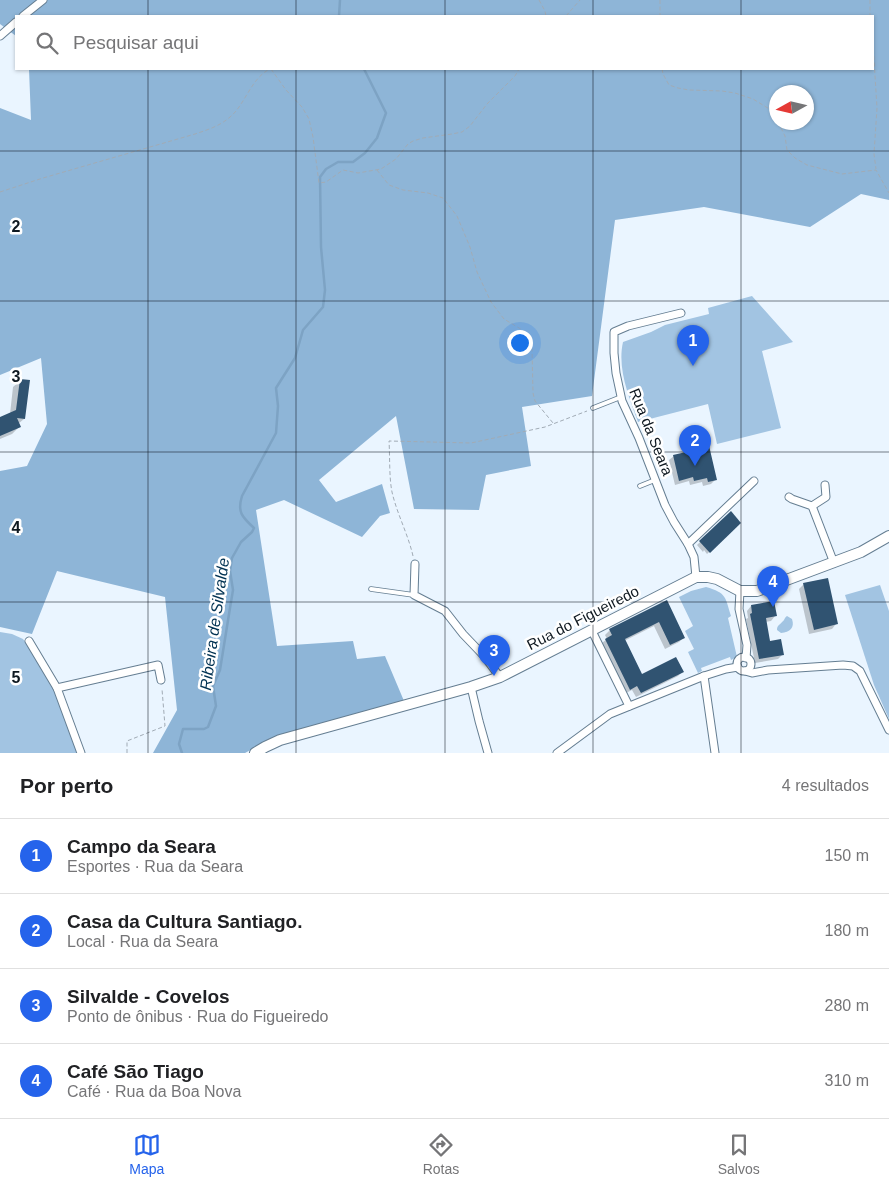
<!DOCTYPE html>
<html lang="pt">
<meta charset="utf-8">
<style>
:root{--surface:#fff;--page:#f2f2f2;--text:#202124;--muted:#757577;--line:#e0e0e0;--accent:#2563eb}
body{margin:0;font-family:Arial,sans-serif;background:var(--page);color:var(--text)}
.compass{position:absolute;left:769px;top:85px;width:45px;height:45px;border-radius:50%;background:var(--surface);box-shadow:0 1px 4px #0004;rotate:262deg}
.you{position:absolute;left:519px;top:342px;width:18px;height:18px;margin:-12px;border:4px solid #fff;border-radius:50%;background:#1a73e8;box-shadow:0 0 0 8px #1a73e833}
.badge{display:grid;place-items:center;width:32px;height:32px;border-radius:50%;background:var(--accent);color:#fff;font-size:16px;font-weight:700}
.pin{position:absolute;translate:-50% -41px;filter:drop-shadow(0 1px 2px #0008)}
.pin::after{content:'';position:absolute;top:26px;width:18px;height:15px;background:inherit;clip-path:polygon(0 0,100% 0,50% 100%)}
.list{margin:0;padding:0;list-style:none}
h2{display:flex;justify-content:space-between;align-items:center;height:65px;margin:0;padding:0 20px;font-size:21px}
h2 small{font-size:16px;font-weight:400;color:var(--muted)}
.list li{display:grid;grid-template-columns:32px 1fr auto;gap:15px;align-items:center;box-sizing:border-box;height:75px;padding:0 20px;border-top:1px solid var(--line)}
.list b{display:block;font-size:19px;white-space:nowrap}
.list p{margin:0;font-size:16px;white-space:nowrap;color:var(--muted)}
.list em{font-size:16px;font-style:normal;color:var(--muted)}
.icon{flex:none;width:28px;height:28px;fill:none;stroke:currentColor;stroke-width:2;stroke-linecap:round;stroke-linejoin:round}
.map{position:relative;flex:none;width:889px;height:753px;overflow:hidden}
.search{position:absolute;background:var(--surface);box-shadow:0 1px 4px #0004;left:15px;right:15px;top:15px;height:55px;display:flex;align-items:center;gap:12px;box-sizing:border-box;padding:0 18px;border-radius:0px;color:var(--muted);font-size:19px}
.sheet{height:365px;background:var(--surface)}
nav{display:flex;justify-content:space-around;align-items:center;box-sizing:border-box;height:70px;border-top:1px solid var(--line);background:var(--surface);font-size:14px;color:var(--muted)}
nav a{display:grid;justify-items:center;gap:2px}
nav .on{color:var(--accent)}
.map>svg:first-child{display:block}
</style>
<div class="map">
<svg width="889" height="753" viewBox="0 0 889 753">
<rect width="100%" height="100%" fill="#eaf5ff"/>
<g fill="#a2c4e2">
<path d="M752,296L793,342L762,351L781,428L717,444L708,404L638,422C629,397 617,369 623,342L651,332L665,325L709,314L708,308Z"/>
<polygon points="880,585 889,611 889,719 874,685 845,595"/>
<path d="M706,587C727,593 725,597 731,616L728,618L737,657L731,660L730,657L701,668L702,671L698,673L688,652L694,649L685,631L693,626L679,597L691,591Z"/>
<path d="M787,616L792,619C795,628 790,632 781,633L777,630C777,625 780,625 782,622C785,620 784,618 787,616Z"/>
<polygon points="0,632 12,634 23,639 30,648 56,694 78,753 0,753"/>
</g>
<path fill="#8eb5d7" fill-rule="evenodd" d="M0,0H889V200L861,194L810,227L704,207L615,220L592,396L522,407L531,466L486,475L479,510L414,509L396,416L319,480L336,502L382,484L390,513L380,516L362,537L284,500L256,510L277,646L353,641L357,659L385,656L404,701L278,735L245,753H153L177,710L165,597L57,571L32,634L0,627V471L27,466L47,424L41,358L0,375V108L31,120L29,69H873V16H16V36L0,24ZM776,92H806V122H776Z"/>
<g fill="#0003">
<polygon points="21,380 24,419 18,424 19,427 12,434 0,439 0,418 10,414 13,387"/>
<polygon points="698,441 715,480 711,484 703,486 702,482 690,485 689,481 675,485 669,460 674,456 694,451 693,445"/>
<polygon points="730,513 740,523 707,554 704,550 703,552 697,545"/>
<polygon points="804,584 836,624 832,629 809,634 799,589"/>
<polygon points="666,602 684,637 679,642 665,649 654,626 624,641 641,676 682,672 678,676 636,697 632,690 626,693 602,643 607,639 605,635 610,630"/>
<polygon points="751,606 775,616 771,621 765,622 770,642 783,654 778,659 755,663 746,619 748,618 747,611"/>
</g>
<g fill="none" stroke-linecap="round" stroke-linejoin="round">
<g stroke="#7da3c4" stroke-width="2.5">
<polyline points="339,16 340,0"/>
<path d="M182,753L179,744L183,729H204L208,727L216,706L213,686L220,670L230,608L233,590L230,571L232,558L241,542L252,532L254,528C242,517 237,512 242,496L276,433L278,406L276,388L295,358L303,330L323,307L325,290L321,247L320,177L326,169L338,162H353L365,153L377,138L386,113L364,69"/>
</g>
</g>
<g fill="#305371">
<polygon points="20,379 30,380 25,419 17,418 21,427 0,436 0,417 16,410"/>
<polygon points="707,437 717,480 708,482 707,478 694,481 693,477 679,481 673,455 699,449 697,440"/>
<polygon points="731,511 741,523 710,553 699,541"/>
<polygon points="828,578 838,624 814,630 803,583"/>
<polygon points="667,600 685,638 670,645 659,622 625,639 642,674 676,657 684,672 641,693 637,686 630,690 605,639 612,635 609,629"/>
<polygon points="774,601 777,616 766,618 770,641 781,639 784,655 759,659 750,614 752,613 751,605"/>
</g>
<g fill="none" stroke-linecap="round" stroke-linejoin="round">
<g stroke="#657e92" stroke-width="5.5">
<g id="service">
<polyline points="593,408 621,397"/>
<polyline points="640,486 655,480"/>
<polyline points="371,589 414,595"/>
</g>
</g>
<g stroke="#657e92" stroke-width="9">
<g id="minor">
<polyline points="23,16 43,0"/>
<polyline points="0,36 16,22"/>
<polyline points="681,313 628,326 614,332 614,353 616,373 622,401 639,438 665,505 674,522 688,544 694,557 696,577"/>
<polyline points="789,497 792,499 812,506 834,563"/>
<polyline points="812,506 826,497 825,485"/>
<polyline points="688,544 754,481"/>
<polyline points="415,564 414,595 445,611 463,634 484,656 500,677"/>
<polyline points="740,591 739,609 747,645 746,658"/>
<polyline points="592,631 629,706"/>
<polyline points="29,641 57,688 81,753"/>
<circle cx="744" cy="664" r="7"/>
<polyline points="745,671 752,673 768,670 843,665 853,666 860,671 889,730"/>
<polyline points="704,676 715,753"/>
<polyline points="471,687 479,721 488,753"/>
<polyline points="57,688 158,665 161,680"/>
<polyline points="557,753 610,714 704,676 726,669 738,667"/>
</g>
</g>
<g stroke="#657e92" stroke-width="12">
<polyline id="secondary" points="255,753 265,747 280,740 471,687 500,677 696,577 708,577 717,579 740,591 757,591 861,552 889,536"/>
</g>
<g stroke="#a1abb5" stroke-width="1" stroke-dasharray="4 2.5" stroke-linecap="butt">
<polyline points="539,0 545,11 546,16"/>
<polyline points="660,0 660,16"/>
<polyline points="870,0 870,16"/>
<polyline points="566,16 580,0"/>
<polyline points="873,43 877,108 874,154 876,169"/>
<polyline points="271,69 286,90 302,107 309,119 313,137 319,183 326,182 343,170 358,173 381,169 396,159 408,144 413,141 423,138 452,134 462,132 470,126 487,104 515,76 519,69"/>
<polyline points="662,69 663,74 669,85 678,88 689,90 722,91 735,93 753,99 771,110 776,120"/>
<polyline points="778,122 785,136 787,150 795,158 807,165 842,174 876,170 889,193"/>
<polyline points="377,170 389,185 403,190 428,193 443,198 457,216 470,247 477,272 491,302 504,319 524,331 529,340 532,349 533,393 535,401 553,423"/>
<path d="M0,192L43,178L195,134C207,130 220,126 230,117C245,105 251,78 270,69"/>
<path d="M413,556C408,534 397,514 392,492C389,477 390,457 389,441L471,443L545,427L587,411"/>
<polyline points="127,753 127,741 165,726 162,689"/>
</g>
<use href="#service" stroke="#fff" stroke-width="4"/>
<use href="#minor" stroke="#fff" stroke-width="7"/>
<use href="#secondary" stroke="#fff" stroke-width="10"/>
</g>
<path fill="none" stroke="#0e1820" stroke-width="1" stroke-opacity="0.55" d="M148,0V16M296,0V16M445,0V16M593,0V16M741,0V16M148,69V753M296,69V753M445,69V753M593,69V753M741,69V753M0,151H889M0,301H889M0,452H889M0,602H889"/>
<g text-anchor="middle" stroke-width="5" stroke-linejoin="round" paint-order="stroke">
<g font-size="15" fill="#0e1820" stroke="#fff">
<text transform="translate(651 432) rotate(68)" y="5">Rua da Seara</text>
<text transform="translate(583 618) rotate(-27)" y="5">Rua do Figueiredo</text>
</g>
<g font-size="16" font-style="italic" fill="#013252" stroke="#fff">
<text transform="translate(214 624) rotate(-82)" y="6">Ribeira de Silvalde</text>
</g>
</g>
<g font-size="16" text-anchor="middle" font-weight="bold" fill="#0e1820" stroke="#fff" stroke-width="5" stroke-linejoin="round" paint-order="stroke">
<text x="16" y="232">2</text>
<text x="16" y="382">3</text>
<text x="16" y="533">4</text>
<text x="16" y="683">5</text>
</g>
</svg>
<svg class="compass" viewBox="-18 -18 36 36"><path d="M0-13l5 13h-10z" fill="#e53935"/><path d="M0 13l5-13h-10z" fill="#757577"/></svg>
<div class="you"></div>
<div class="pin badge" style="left:693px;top:366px">1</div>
<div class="pin badge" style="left:695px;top:466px">2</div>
<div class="pin badge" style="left:494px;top:676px">3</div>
<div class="pin badge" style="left:773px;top:607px">4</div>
<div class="search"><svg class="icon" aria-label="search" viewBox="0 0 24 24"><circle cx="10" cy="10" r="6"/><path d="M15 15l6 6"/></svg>Pesquisar aqui</div>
</div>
<section class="sheet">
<h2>Por perto<small>4 resultados</small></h2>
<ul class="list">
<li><span class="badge">1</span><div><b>Campo da Seara</b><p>Esportes · Rua da Seara</p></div><em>150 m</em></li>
<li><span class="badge">2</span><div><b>Casa da Cultura Santiago.</b><p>Local · Rua da Seara</p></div><em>180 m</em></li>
<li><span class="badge">3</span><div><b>Silvalde - Covelos</b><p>Ponto de ônibus · Rua do Figueiredo</p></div><em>280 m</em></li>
<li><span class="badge">4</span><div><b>Café São Tiago</b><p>Café · Rua da Boa Nova</p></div><em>310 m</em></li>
</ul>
</section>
<nav>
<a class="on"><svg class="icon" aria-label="map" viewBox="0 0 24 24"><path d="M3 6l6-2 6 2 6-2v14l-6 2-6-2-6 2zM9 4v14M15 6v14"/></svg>Mapa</a>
<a><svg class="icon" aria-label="directions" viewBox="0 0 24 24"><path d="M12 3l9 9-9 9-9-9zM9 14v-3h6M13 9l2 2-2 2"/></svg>Rotas</a>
<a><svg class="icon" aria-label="saved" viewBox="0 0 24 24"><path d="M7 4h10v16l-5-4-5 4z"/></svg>Salvos</a>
</nav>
